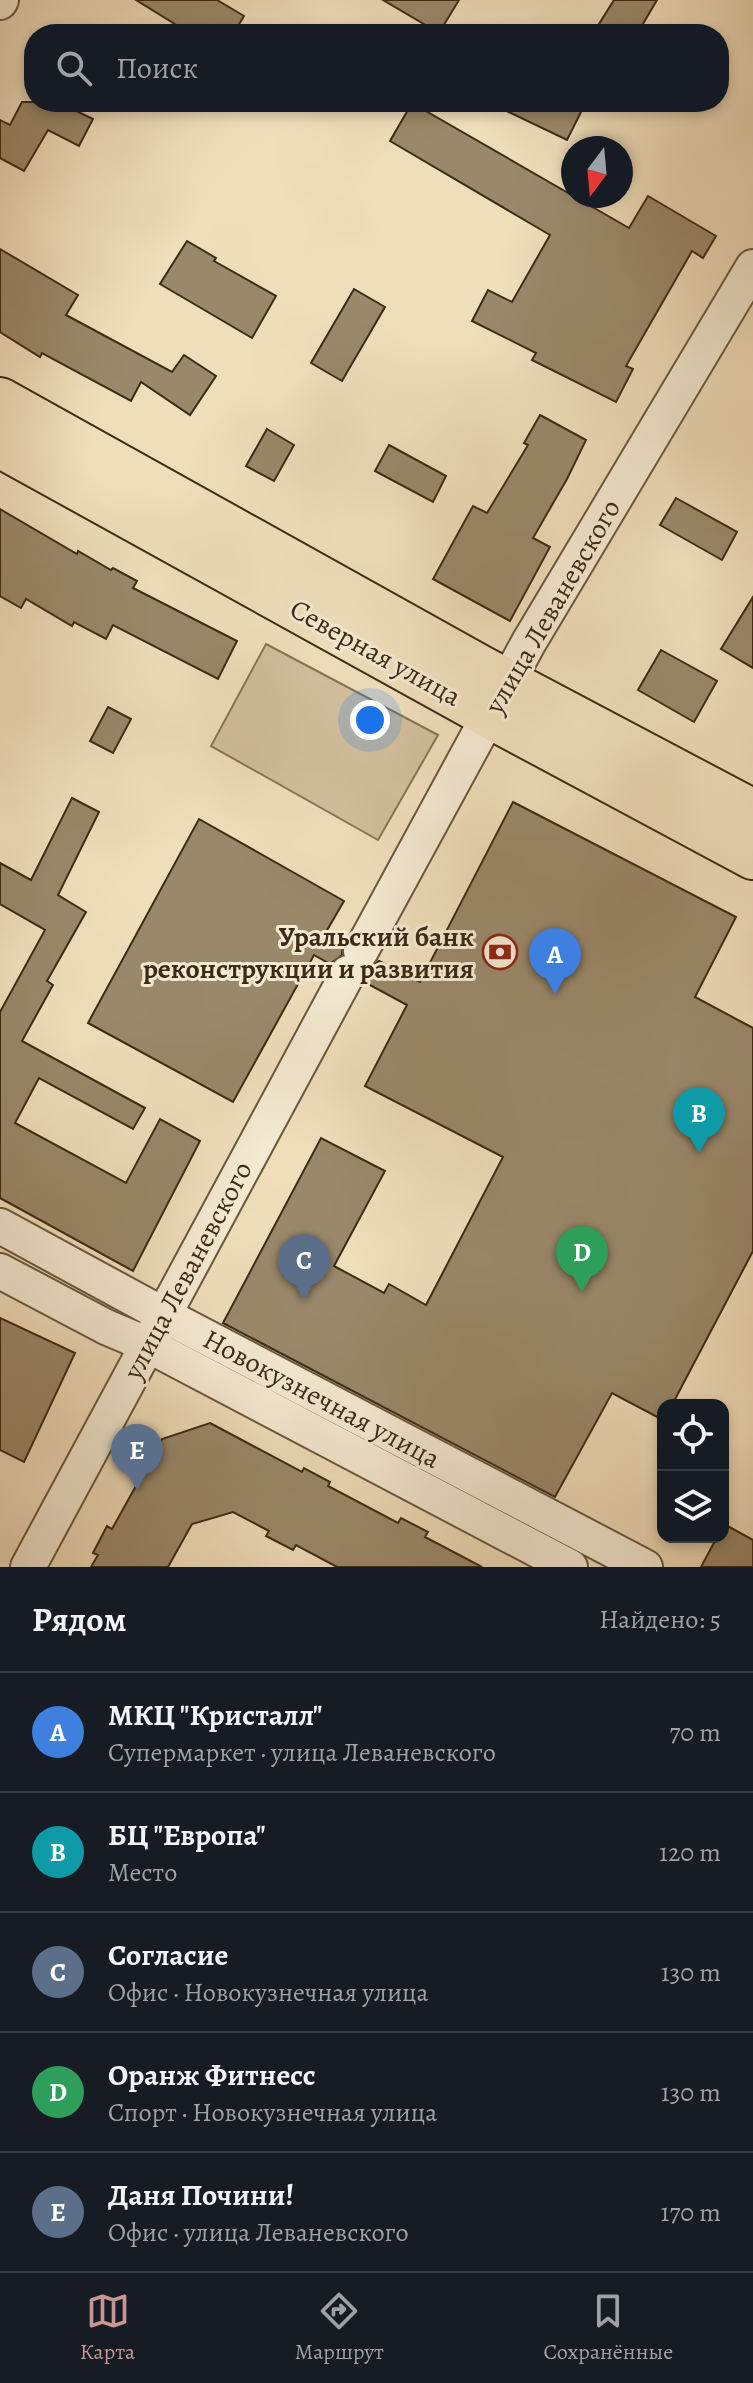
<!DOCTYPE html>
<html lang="ru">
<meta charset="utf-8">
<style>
:root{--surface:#171b24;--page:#242831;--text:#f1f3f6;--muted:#9ea1a6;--line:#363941;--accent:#c59692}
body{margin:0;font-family:Alegreya,serif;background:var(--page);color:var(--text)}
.controls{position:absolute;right:24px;bottom:24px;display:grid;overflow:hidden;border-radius:16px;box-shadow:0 4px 12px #0003}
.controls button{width:72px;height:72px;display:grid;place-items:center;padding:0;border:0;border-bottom:2px solid var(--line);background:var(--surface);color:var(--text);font:40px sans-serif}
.compass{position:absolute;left:561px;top:136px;width:72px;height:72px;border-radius:50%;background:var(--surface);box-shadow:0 4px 12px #0003;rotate:196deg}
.you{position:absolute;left:370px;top:720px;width:28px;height:28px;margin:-20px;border:6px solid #fff;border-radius:50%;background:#1a73e8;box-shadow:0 0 0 12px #1a73e833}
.badge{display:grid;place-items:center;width:52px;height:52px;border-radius:50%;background:var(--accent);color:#fff;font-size:26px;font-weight:700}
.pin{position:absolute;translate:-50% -66px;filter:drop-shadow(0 2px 4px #0008)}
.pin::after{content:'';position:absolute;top:42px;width:28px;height:24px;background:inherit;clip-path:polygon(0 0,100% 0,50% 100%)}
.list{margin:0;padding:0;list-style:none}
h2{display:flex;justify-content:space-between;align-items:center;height:104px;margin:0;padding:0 32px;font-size:34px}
h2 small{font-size:26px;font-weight:400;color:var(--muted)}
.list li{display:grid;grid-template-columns:52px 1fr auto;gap:24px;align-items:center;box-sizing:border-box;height:120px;padding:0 32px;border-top:2px solid var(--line)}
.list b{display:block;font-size:30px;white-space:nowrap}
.list p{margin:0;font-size:26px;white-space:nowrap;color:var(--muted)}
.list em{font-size:26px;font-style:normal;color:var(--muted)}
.icon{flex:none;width:44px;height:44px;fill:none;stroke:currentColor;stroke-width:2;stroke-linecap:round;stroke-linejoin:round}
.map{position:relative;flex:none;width:753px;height:1567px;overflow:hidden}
.search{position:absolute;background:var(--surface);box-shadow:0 4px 12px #0003;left:24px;right:24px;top:24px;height:88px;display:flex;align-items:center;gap:20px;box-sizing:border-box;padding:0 28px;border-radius:32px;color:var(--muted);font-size:30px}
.sheet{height:704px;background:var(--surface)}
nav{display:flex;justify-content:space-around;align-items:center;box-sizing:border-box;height:112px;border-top:2px solid var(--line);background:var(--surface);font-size:22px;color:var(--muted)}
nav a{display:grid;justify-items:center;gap:4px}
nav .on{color:var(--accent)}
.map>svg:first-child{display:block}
</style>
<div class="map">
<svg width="753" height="1567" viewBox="0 0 753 1567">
<rect width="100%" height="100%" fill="#f0debb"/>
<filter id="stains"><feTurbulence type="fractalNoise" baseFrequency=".0025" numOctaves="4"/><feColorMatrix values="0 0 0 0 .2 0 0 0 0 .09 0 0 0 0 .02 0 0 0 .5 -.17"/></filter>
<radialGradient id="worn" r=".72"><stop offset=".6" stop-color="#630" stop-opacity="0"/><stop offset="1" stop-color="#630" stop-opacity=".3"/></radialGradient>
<polygon fill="#d2bf9e" stroke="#887458" stroke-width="2" points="266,644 438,735 378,840 211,746"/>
<g fill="#9a886a" stroke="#3d2a13" stroke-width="2">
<polygon points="136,0 217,0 244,16 233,34 191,34"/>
<polygon points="383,0 459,0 439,33"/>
<polygon points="614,0 657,0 637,34 617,34 599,24"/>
<polygon points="22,102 58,102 93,119 79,146 48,130 24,171 0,158 0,120 10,125"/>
<polygon points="488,102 586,102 567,140"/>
<polygon points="412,103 629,228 648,196 716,236 703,258 692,251 626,366 633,369 616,402 532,360 536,353 472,321 488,290 512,302 550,235 390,141"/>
<polygon points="187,241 216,258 214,261 276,296 252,338 160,284"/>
<polygon points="0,249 78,295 66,315 172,372 184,355 216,376 190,415 141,382 131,401 42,353 40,357 0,332"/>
<polygon points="354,289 385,307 342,381 311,363"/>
<polygon points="540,415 586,440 567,479 533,538 550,547 510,621 433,579 473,506 487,513 528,445 524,443"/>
<polygon points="267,429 294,445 274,481 246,466"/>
<polygon points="389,445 446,476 433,502 375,471"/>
<polygon points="676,498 737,532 722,560 660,525"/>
<polygon points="0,509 77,554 78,551 111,570 113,568 137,581 133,588 237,641 218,679 113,625 106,639 74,622 72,626 26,599 21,608 0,596"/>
<polygon points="753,597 753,668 721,649"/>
<polygon points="661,650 717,681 694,722 638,690"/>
<polygon points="108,707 131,719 113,753 90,741"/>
<polygon points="72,798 99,812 58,895 86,912 47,981 53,985 22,1041 145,1108 133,1129 39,1078 15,1123 126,1183 160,1119 200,1141 133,1271 0,1198 0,1012 45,930 0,904 0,863 31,880"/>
<polygon points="513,802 736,917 695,997 753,1028 753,1251 672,1405 663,1405 663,1420 612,1393 555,1497 223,1323 321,1138 385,1171 334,1266 384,1293 389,1284 426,1305 503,1157 365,1086 407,1005 366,983 367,969 379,961 420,982"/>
<polygon points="199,819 344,901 326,932 343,942 342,955 330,964 314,955 233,1102 88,1023"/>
<polygon points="0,1318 75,1353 24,1462 0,1450"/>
<polygon points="210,1423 302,1472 304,1468 330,1482 328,1486 398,1523 401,1518 428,1532 425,1537 482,1567 337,1567 296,1545 293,1550 266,1536 269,1531 233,1512 192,1524 168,1567 91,1567 98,1555 93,1553 107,1526 112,1529 162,1439"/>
<polygon points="724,1524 753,1540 753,1567 701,1567 717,1537 723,1537"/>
</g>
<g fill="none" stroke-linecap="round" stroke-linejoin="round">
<g stroke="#6a573d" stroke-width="38">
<g id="minor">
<polyline points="0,2 1,0"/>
<polyline points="361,951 529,642 753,267"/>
<polyline points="0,1226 162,1314 645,1567"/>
<polyline points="0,1271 106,1327 146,1344 570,1567"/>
<polyline points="28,1567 348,973"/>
</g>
</g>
<g stroke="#3d2a13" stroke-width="48">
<g id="major">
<polyline points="0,400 481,668 753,812"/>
<polyline points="0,445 488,715 753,857"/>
</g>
</g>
<use href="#minor" stroke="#f5ead3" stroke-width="34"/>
<use href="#major" stroke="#f0debb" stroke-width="44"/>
</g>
<defs>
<g id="bank-ring" transform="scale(1.8)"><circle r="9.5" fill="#f5ead3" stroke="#8f2418" stroke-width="1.5"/><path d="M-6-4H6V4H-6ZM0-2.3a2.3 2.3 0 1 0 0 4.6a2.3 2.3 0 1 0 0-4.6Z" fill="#8f2418"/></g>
</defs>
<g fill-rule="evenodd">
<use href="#bank-ring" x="500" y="952"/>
</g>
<g text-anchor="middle" stroke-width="6" stroke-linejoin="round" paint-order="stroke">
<g font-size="28" fill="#3d2a13" stroke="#f5ead3">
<text transform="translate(552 606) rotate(-60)" y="10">улица Леваневского</text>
<text transform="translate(376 652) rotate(29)" y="10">Северная улица</text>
<text transform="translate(187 1270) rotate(-62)" y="10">улица Леваневского</text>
<text transform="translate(322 1398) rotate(28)" y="10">Новокузнечная улица</text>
</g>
<g font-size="28" font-weight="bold" fill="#3d2a13" stroke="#f5ead3" text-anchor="end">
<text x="474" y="946">Уральский банк<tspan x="474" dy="32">реконструкции и развития</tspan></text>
</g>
</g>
<rect width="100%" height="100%" filter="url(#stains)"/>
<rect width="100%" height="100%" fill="url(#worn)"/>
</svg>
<div class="controls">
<button><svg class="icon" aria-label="locate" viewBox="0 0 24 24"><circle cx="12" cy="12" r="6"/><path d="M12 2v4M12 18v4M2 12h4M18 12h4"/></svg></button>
<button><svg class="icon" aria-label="layers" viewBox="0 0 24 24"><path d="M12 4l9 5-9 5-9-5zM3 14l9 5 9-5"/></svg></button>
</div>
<svg class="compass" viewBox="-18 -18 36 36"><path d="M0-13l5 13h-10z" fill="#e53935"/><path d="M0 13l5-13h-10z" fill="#9ea1a6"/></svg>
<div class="you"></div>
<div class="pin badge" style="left:555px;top:994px;background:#3f7fe0">A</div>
<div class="pin badge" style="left:699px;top:1153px;background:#0f9aa8">B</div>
<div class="pin badge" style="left:304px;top:1300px;background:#5c6f8a">C</div>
<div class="pin badge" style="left:582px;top:1292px;background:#2e9e5b">D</div>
<div class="pin badge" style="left:137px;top:1490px;background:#5c6f8a">E</div>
<div class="search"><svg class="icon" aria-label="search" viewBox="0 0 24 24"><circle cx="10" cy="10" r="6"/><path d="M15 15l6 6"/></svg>Поиск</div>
</div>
<section class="sheet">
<h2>Рядом<small>Найдено: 5</small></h2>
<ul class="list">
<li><span class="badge" style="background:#3f7fe0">A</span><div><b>МКЦ &quot;Кристалл&quot;</b><p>Супермаркет · улица Леваневского</p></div><em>70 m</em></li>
<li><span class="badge" style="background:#0f9aa8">B</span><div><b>БЦ &quot;Европа&quot;</b><p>Место</p></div><em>120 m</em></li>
<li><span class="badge" style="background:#5c6f8a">C</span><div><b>Согласие</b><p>Офис · Новокузнечная улица</p></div><em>130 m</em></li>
<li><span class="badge" style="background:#2e9e5b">D</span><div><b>Оранж Фитнесс</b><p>Спорт · Новокузнечная улица</p></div><em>130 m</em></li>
<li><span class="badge" style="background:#5c6f8a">E</span><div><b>Даня Почини!</b><p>Офис · улица Леваневского</p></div><em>170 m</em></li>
</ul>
</section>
<nav>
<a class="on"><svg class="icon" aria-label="map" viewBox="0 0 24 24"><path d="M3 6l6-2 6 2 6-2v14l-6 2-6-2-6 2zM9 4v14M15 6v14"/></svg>Карта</a>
<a><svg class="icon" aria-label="directions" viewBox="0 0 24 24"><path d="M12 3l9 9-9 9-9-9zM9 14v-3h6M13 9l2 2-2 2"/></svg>Маршрут</a>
<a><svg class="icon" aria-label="saved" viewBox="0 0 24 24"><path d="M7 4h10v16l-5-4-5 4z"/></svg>Сохранённые</a>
</nav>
